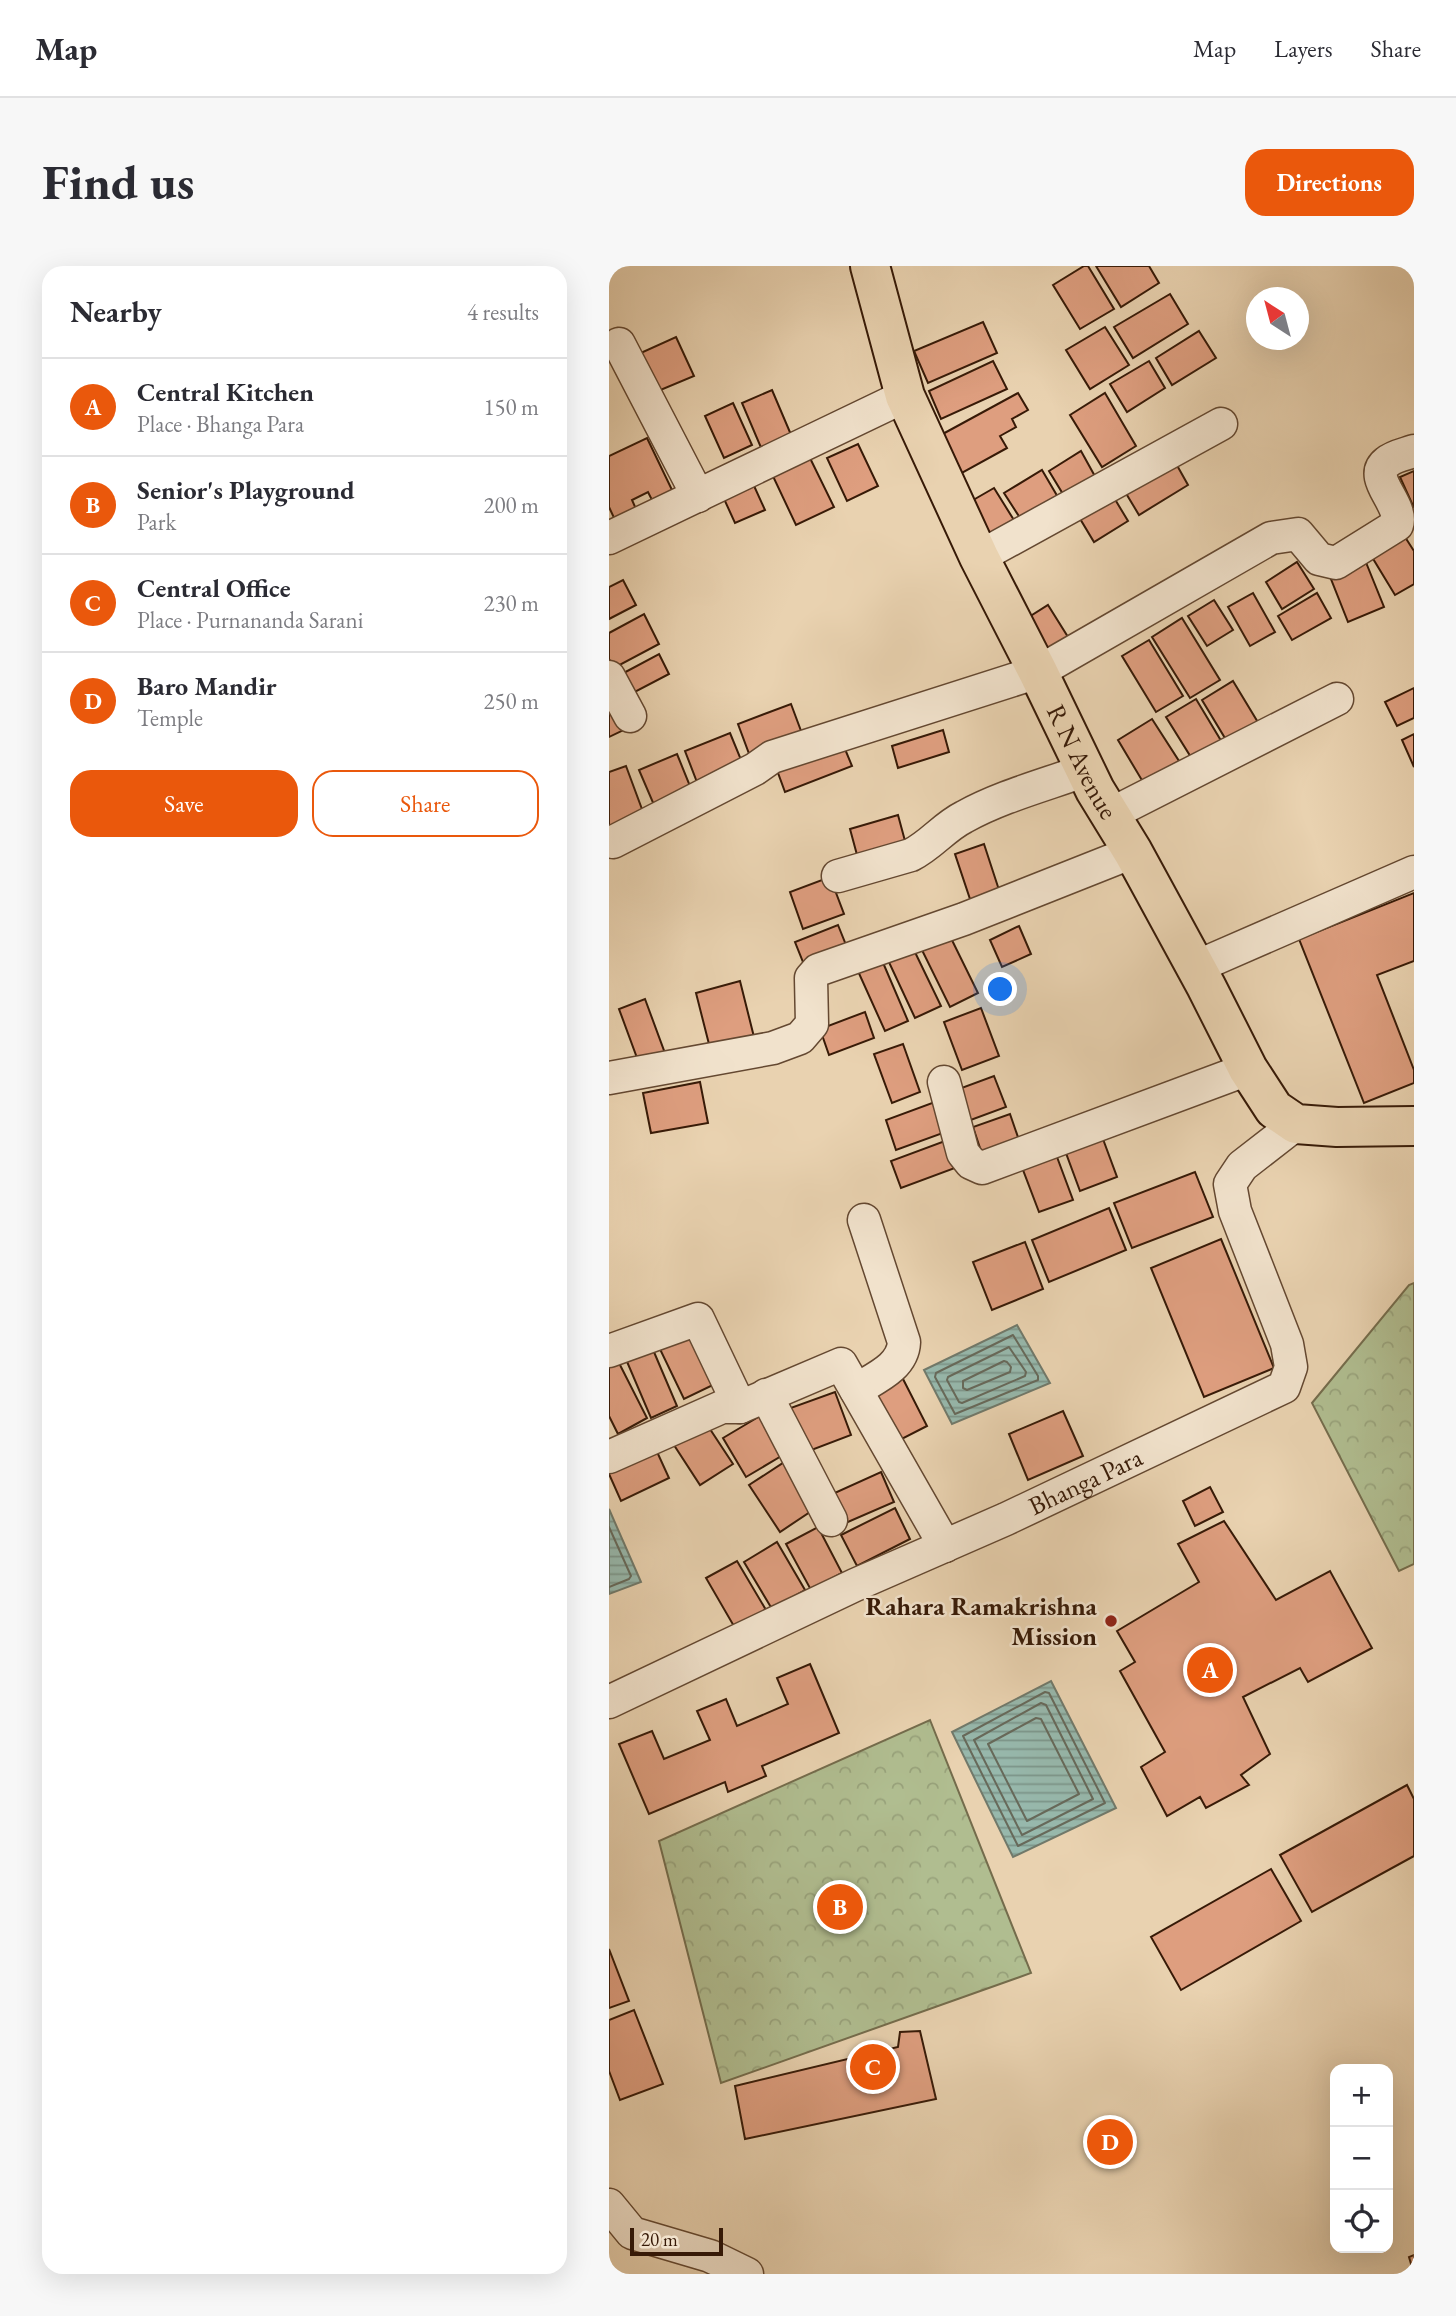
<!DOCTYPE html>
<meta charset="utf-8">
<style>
:root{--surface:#fff;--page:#f7f7f7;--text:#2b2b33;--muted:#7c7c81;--line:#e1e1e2;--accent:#ea580c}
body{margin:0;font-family:"EB Garamond",serif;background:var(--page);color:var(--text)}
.controls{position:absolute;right:21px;bottom:21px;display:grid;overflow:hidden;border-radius:14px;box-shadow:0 7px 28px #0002}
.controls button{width:63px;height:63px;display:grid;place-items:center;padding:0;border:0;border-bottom:2px solid var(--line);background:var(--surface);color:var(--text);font:35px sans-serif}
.compass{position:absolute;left:637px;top:21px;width:63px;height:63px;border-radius:50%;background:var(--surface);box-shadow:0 7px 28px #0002;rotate:324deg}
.scale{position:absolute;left:21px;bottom:18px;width:93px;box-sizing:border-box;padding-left:7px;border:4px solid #371a07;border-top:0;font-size:19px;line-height:24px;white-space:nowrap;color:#371a07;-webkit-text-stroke:5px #f1e2cc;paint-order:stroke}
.you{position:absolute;left:392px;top:724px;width:24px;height:24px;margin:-18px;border:5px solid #fff;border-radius:50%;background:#1a73e8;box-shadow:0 0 0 10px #1a73e833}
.badge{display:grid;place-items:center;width:46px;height:46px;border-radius:50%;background:var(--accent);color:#fff;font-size:23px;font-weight:700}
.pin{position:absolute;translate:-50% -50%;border:4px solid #fff;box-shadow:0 2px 7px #0006}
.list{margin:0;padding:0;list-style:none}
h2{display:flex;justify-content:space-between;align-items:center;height:91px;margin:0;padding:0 28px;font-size:30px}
h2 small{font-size:23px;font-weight:400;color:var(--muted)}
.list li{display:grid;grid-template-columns:46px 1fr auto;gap:21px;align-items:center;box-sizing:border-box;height:98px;padding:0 28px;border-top:2px solid var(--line)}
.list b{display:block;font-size:26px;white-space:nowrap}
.list p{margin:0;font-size:23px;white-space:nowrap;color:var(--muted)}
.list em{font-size:23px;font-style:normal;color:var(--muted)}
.actions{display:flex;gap:14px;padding:21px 28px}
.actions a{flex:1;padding:16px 0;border:2px solid var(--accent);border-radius:21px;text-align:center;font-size:24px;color:var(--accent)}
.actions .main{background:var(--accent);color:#fff}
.icon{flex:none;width:38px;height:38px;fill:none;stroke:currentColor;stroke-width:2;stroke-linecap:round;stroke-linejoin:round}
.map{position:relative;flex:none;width:805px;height:2008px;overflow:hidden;border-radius:21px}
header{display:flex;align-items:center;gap:42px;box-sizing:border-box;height:98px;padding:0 35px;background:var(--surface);border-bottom:2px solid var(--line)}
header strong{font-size:33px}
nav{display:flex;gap:38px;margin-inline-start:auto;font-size:24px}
.intro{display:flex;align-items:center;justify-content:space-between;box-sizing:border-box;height:168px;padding:0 42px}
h1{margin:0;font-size:49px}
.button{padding:18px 32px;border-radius:21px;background:var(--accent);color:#fff;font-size:24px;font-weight:700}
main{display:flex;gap:42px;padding:0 42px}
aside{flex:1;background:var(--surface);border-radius:21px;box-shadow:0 7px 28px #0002}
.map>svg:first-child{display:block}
</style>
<header>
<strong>Map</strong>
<nav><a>Map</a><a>Layers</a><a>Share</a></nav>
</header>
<div class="intro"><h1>Find us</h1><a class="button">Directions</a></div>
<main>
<aside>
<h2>Nearby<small>4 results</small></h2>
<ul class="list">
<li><span class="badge">A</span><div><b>Central Kitchen</b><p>Place · Bhanga Para</p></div><em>150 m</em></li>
<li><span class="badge">B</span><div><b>Senior's Playground</b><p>Park</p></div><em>200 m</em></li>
<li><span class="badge">C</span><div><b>Central Office</b><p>Place · Purnananda Sarani</p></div><em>230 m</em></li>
<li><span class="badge">D</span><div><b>Baro Mandir</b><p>Temple</p></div><em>250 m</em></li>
</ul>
<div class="actions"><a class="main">Save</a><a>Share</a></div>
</aside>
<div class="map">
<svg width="805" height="2008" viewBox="0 0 805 2008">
<defs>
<pattern id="forest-crowns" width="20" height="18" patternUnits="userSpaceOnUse" patternTransform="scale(1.75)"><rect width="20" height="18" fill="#b0bd90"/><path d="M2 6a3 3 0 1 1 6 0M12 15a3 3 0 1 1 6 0" fill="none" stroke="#98a27b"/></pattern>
<pattern id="water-rules" width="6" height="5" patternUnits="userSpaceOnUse" patternTransform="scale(1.75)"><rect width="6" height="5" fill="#97b8ac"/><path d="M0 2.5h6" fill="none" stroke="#7c958a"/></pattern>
</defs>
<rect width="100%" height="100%" fill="#e9d2b0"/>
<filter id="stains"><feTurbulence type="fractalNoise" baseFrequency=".00286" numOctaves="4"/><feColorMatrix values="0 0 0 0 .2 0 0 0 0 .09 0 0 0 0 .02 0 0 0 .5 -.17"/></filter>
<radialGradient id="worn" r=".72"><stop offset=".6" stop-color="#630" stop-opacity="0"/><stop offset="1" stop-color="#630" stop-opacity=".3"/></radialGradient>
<g fill="url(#forest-crowns)" stroke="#746c4c" stroke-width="2">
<polygon points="805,1017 805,1298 790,1305 703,1137 800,1019"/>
<polygon points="321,1454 422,1707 112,1817 50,1575"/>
</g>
<g fill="url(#water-rules)" stroke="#71796a" stroke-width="2">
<polygon points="408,1059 441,1117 343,1158 315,1104"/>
<polygon points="0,1243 32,1316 0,1328"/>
<polygon points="442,1415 507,1542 404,1591 343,1466"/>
</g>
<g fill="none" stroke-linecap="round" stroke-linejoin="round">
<g stroke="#67695a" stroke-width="2">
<polygon points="404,1069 429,1110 429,1114 346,1148 326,1111 327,1107"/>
<polygon points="400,1081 417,1106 416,1110 353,1137 350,1136 338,1114 339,1111"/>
<polygon points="395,1095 398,1096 402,1101 401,1106 358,1124 354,1122 354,1115"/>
<polyline points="0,1261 22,1310 20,1313 0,1321"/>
<polygon points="436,1426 440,1427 496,1537 409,1580 354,1470"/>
<polygon points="432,1437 437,1439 484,1533 413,1569 365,1474"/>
<polygon points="427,1452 432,1453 470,1528 418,1555 379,1478"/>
</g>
</g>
<g fill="#de9e7f" stroke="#371a07" stroke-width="2">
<polygon points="475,0 479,0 505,43 471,63 444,19"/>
<polygon points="487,0 540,0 550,17 512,41"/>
<polygon points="561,28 579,58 524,92 505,61"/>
<polygon points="374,56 388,87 319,117 305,85"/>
<polygon points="496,61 520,99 481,123 457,84"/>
<polygon points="590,65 607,92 563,119 547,92"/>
<polygon points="67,71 85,110 42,128 25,90"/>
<polygon points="384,95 398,123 332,153 320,125"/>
<polygon points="540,95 556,122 518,146 501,118"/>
<polygon points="163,124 183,171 153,184 133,137"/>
<polygon points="409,127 419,144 403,153 407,161 391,170 398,182 351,208 330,170"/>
<polygon points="496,127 527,180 493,201 461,149"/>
<polygon points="124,137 143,179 115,192 96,150"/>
<polygon points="38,172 64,226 44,236 39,226 23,234 27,243 6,254 0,241 0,190"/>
<polygon points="249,178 269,220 238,235 218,192"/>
<polygon points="472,185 488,214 457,233 440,205"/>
<polygon points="199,188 225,241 187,259 162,206"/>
<polygon points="565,194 579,219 530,249 515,224"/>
<polygon points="433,204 450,233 413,255 395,227"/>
<polygon points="805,205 805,242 791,211"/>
<polygon points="141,211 156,244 126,257 111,224"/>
<polygon points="385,222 408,259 382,276 359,237"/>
<polygon points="504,230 519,255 485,276 470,251"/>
<polygon points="796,271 805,285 805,318 786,329 763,291"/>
<polygon points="756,294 775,341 739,356 720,308"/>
<polygon points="688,296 705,323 673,343 657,316"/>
<polygon points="14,314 27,339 0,353 0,321"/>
<polygon points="644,327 666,366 641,380 619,341"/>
<polygon points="708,327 722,352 683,374 669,350"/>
<polygon points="605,334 624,364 598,380 579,350"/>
<polygon points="439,339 464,379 436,396 412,356"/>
<polygon points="35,348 50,378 5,402 0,393 0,367"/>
<polygon points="573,352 611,414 581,432 543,371"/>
<polygon points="540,374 574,430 547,446 513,390"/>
<polygon points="50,388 60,408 20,429 9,410"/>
<polygon points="624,415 653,463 622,482 593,434"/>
<polygon points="805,422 805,452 788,460 776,436"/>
<polygon points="587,433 614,478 585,496 557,451"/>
<polygon points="0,438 19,462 0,471"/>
<polygon points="182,438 195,473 142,493 129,458"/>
<polygon points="543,453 570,495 534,516 509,474"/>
<polygon points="334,464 340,486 289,502 283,480"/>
<polygon points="121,467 137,506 91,524 76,485"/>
<polygon points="805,468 805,501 793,474"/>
<polygon points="231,471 243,500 176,526 165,496"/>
<polygon points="68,488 85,530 48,546 30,504"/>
<polygon points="17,500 37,554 0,561 0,506"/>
<polygon points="289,549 299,586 251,600 241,563"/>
<polygon points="375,578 391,627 362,636 346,588"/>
<polygon points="221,611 235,648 194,663 181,626"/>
<polygon points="805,627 805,695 768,709 805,804 805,817 755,837 690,673"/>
<polygon points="229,659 241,689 198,706 186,676"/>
<polygon points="410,660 422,688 393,701 381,674"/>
<polygon points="337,662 369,727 341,741 309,676"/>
<polygon points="303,680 332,740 306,752 278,692"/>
<polygon points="272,692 299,755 276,765 248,703"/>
<polygon points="131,715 146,775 102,786 87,727"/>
<polygon points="36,733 57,790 31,800 10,743"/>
<polygon points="372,742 390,790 353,804 335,756"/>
<polygon points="256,746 265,772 220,789 211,763"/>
<polygon points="294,778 311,826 283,837 265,788"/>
<polygon points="385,810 397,841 359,855 347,824"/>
<polygon points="91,816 99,857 42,867 34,827"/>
<polygon points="334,833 345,863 287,884 277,854"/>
<polygon points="401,848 411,877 374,891 364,861"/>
<polygon points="491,865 508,911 471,925 454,879"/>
<polygon points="344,872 354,899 292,922 282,895"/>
<polygon points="445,883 464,934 430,946 411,896"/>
<polygon points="586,906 604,951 523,982 505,937"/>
<polygon points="500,942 517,984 440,1016 423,974"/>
<polygon points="612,973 665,1102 595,1131 542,1002"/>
<polygon points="416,976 434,1023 383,1044 364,996"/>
<polygon points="81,1064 106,1118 75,1133 49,1079"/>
<polygon points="42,1079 68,1140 42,1152 16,1091"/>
<polygon points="9,1095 38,1152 9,1168 0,1150 0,1100"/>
<polygon points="293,1111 318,1160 283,1178 258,1128"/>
<polygon points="226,1126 242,1169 192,1188 176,1144"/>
<polygon points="454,1145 474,1190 419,1214 400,1168"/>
<polygon points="151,1150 174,1189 137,1211 114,1172"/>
<polygon points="95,1154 124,1198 91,1219 63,1176"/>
<polygon points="44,1177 60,1212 12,1235 0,1208 0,1198"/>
<polygon points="177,1195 207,1242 171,1266 140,1219"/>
<polygon points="272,1206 285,1236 232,1259 219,1230"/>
<polygon points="601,1221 614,1246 586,1260 574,1235"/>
<polygon points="286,1242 301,1273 248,1300 232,1269"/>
<polygon points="615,1255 667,1334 721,1305 763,1382 699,1416 691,1402 634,1431 661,1488 632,1509 640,1519 597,1542 591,1531 558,1550 532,1501 556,1486 511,1405 526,1396 508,1365 590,1316 569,1278"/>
<polygon points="209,1261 233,1307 202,1324 177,1278"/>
<polygon points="168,1276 196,1324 163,1343 135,1296"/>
<polygon points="128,1295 157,1344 126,1362 97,1312"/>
<polygon points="201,1398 230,1467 153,1500 157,1510 119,1526 116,1516 40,1548 10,1478 43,1465 55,1493 101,1474 88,1445 117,1433 128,1460 179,1438 168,1412"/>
<polygon points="798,1519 805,1533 805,1590 703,1646 671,1589"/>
<polygon points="662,1603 692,1655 572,1724 542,1671"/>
<polygon points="0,1683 20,1735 0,1742"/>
<polygon points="25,1744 54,1818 11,1834 0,1805 0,1754"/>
<polygon points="311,1765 327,1833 136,1873 126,1820 289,1781 291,1766"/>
<polygon points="805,1989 805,2008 800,1991"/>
</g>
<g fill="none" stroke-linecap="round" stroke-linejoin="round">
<g stroke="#644831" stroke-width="35">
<g id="minor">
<polyline points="10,78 89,230"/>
<polyline points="0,272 296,130"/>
<polyline points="370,291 612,158"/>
<polyline points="0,411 21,450"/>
<polyline points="502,548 728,433"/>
<path d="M4,576L146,503L163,491L429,406L662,272L689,268L710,293L727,297L788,259C795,238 757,212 778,196C785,190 797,188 805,185"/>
<path d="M229,610L302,589C322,579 335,561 355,551C393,530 436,519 477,504"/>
<polyline points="587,701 805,606"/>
<polyline points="0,812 164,782 191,772 203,758 202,712 209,704 355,653 524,586"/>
<polyline points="335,816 354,887 362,897 373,902 639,803"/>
<polyline points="0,1085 89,1053 131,1141"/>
<path d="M247,1124C266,1112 294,1101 295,1076L255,954"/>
<polyline points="157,1129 222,1254"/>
<polyline points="0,1191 113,1141 131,1141 232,1098 336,1280"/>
<path id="s1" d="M0,1436L246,1319L397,1253L675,1121L682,1101L678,1078L626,945L621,918L633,900L687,858"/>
<polyline points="0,1939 23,1967 101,1990 138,2008"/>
</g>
</g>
<g stroke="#371a07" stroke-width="42">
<g id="primary">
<path id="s2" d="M261,0L296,130L370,291L429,406L486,524L524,586L597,720L639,803L665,843L687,858L728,861L805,860"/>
</g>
</g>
<use href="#minor" stroke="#f1e2cc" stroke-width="32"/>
<use href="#primary" stroke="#e9d2b0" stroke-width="38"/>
</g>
<circle fill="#8f2418" stroke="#f1e2cc" stroke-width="2.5" cx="502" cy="1355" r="7"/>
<g text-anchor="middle" stroke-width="5" stroke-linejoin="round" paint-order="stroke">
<g font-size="26" fill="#371a07" stroke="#f1e2cc">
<text dy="9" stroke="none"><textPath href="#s2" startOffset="541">R N Avenue</textPath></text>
<text dy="9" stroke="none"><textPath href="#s1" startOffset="525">Bhanga Para</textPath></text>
</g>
<g font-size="26" font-weight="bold" fill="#371a07" stroke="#f1e2cc" text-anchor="end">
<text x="488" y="1349">Rahara Ramakrishna<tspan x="488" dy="30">Mission</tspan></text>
</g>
</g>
<rect width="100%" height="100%" filter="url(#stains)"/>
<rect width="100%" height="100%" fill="url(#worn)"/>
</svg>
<div class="controls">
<button>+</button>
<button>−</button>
<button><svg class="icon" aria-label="locate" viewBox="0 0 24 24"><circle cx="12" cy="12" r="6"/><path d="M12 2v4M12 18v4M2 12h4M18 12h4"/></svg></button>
</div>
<svg class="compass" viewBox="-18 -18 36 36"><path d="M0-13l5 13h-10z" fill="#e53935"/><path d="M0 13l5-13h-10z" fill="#7c7c81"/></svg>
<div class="scale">20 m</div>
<div class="you"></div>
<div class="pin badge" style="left:601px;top:1404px">A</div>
<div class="pin badge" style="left:231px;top:1641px">B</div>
<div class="pin badge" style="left:264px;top:1801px">C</div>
<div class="pin badge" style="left:501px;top:1876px">D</div>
</div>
</main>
